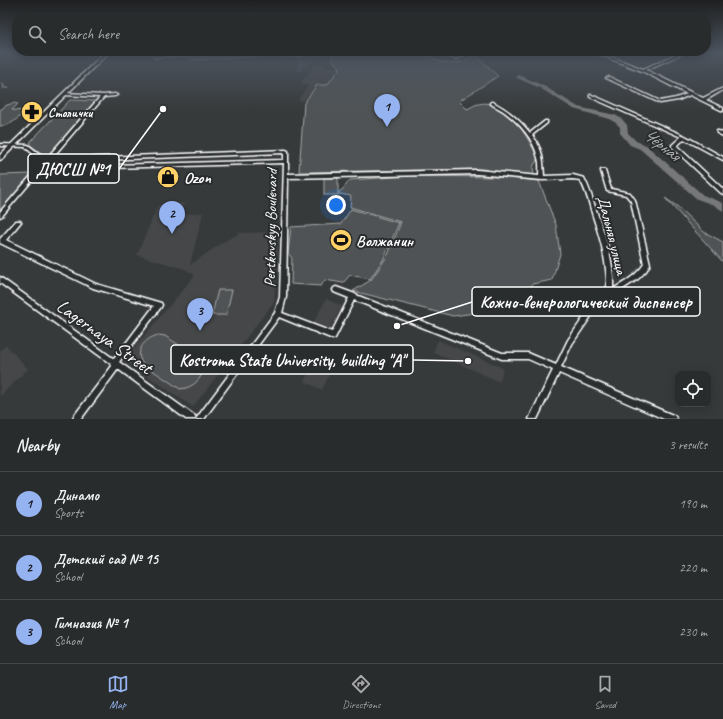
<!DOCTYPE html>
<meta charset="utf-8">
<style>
:root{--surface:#292c2c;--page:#313434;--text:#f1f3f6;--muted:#a5a7a9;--line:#454848;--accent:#95b2f1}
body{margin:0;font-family:Caveat,sans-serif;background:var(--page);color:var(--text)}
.controls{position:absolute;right:12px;bottom:12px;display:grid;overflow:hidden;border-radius:8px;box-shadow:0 2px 10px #0003}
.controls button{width:36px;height:36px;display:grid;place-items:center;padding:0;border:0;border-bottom:1px solid var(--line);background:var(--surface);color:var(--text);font:20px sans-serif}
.you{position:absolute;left:336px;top:205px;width:14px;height:14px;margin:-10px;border:3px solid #fff;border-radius:50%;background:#1a73e8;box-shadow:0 0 0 6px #1a73e833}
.badge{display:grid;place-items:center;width:26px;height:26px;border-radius:50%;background:var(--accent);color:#111;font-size:13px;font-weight:700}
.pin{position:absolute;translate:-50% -33px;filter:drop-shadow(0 1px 2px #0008)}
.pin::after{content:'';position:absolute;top:21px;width:14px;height:12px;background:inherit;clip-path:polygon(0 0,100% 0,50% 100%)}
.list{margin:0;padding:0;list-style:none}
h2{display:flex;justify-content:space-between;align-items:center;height:52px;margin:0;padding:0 16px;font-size:17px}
h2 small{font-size:13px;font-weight:400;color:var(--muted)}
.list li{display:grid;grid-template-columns:26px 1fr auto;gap:12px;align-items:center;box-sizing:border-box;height:64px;padding:0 16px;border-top:1px solid var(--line)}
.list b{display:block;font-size:15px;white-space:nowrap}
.list p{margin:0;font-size:13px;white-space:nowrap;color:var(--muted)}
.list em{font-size:13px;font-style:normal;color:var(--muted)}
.icon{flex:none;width:22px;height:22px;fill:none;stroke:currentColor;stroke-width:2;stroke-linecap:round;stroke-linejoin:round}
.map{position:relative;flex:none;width:723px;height:419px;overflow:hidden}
.search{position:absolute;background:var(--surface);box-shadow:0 2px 10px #0003;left:12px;right:12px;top:12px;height:44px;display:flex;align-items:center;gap:10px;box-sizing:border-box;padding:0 14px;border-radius:16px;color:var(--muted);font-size:15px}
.sheet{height:244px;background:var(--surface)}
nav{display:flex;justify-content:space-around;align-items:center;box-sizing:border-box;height:56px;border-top:1px solid var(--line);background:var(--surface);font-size:11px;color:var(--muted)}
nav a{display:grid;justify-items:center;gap:2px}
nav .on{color:var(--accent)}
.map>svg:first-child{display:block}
</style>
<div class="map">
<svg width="723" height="419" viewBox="0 0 723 419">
<rect width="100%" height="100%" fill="#373a3b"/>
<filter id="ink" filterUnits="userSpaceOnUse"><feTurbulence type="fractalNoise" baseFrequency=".025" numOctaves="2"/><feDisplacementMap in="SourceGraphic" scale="8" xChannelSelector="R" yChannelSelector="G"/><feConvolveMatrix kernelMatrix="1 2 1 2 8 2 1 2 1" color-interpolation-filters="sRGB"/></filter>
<g filter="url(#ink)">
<g fill="#444748">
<polygon points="309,52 328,52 310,62 310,67 302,67 302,71 297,71 298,58"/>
<polygon points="323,63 326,67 339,67 326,85 318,84 303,101 298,100 308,85 300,83 315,65"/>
<polygon points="184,203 181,214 203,213 190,265 223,242 240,233 279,232 274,302 193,407 124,360 195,275 185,269 137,255 158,205"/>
<polygon points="326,299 342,306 330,329 314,322"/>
<polygon points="438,340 503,368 500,382 433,352"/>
<polygon points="6,345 28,369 0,396 0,351"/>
<polygon points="319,353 336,361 322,390 304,381"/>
</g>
<g fill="#505354" stroke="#a8a9aa">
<path d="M249,52L256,55L270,52H285L275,56L191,60L189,57L153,58C186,55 217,57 249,52Z"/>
<path d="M332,52H424C432,61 449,66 461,62C466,61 471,57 475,54L498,76L459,101L467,109C470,108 474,105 478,104C508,97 527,137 538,158L533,167L534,176L496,172L483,169L299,172L304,103L317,85H327L340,68L332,60Z"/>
<polygon points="70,100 97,101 47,157 30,145 31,141"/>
<path d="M14,103L18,104L12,110L25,111C17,119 11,126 0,126V110L7,105Z"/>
<polygon points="32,174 0,212 0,175"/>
<polygon points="410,176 496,177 539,181 556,225 560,254 552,280 532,284 532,305 453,316 353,291 371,280 388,255 401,222 350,207 351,196 339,194 339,192 343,189 350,180"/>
<rect x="324" y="178" width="14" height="17"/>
<polygon points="665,198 678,207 704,232 723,242 723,262"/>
<polygon points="351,209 399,223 383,260 370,279 350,275 343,283 325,280 321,286 291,284 292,258 288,253 291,227 341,224"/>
<polygon points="218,290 232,290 226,315 212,315"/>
<path d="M159,335L165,336L201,359L205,364C203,378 194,388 180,389L143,364C133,351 146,337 159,335Z"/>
</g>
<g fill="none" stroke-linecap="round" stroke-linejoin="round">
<polyline stroke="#adaeaf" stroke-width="1" points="0,83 4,85 3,88 9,88"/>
<polygon fill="#767879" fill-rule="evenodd" points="519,75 544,86 578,107 615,115 622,119 627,125 628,133 636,141 646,145 703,195 723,203 723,211 714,205 697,199 640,149 630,145 620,133 620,127 616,123 609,119 574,109 540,88 517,78 516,77"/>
<g stroke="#fff" stroke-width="3">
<g id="minor">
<path d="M303,52H308C300,56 292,57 284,54L286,53L296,54Z"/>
<polygon points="430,52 440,52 457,57 465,52 469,52 457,59 437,53 430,54"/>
<polygon points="593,52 598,52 643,69 681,52 686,52 646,70 703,98 723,88 723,90 706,100 723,108 723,111 690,95 678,100 660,103 606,78 609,77 660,101 676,98 687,94 642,71"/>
<path d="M64,93L103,95L115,94L117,95L115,96L104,97L51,159L286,150L288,151V174L477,170L539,176C539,170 540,164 538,158C534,139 520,124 506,113C501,109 495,107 490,103L491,102H493C508,110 520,120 530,133L545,121H547V123L532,135C543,150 543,159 544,176L573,175L584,178C590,189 593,201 597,213C606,237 614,262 613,289C625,282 637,275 644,264L631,201L626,195L607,191L601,171V170H605V171L611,189L630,193L635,200L650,264L646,271L638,279L612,296L594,312L572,344L561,367L675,416L676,419H664L559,373L537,419H529L553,370L528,359H502L354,300L335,338L333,339L279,317L204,419H186L118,369L81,419H73L74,416L112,366L111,364L0,283V277L114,359L154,306L93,288L0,243V239L16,221H20L21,222L20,223L6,240L96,284L161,303L162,305L161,307L119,362L195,416L196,419L275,313L280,297L284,163L41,170L2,216L0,217V212L36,170V168L39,167L43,162L25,147L0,146V144L28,145L46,159L100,97L65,95H64ZM284,153V160L44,167L48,162ZM477,174L542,180L573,179L580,180C586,190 589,202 592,213C601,240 608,264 607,293L590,308L568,340L556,365L528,353H502L356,295L355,294L336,287L334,288L333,290L334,292L349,298L332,332L282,313L286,297L288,178Z"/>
<polygon points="590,95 592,95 685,136 723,157 723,160 684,139 677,146 723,189 723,194 721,193 672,147 672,145 681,137 590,97"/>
<polygon points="717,131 719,131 723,133 723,136 717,133"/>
</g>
</g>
<g stroke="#fff" stroke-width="3">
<polygon id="major" points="105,52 109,52 2,159 0,160 0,155"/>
</g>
<use href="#minor" fill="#2a2d2e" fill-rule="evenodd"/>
<use href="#major" fill="#2a2d2e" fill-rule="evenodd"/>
</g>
</g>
<linearGradient id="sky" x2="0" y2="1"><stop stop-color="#1e2020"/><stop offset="0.47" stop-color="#4d5560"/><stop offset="1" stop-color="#4d5560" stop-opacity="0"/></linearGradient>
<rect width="723" height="111" fill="url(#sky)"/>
<defs>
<g id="pharmacy-disc" transform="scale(1.15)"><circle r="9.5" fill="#ffd166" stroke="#2a2d2e"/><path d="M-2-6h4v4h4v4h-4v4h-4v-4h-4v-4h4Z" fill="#111"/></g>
<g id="shop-disc" transform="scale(1.15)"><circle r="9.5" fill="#ffd166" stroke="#2a2d2e"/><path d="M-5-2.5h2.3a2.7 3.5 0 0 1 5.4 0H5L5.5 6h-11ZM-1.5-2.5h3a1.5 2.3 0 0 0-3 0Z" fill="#111"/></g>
<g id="stadium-disc" transform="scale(1.15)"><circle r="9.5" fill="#ffd166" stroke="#2a2d2e"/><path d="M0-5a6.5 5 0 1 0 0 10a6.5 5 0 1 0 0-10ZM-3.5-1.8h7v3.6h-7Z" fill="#111"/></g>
</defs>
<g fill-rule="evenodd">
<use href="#pharmacy-disc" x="32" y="112"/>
<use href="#shop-disc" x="168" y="177"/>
<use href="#stadium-disc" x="341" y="240"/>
</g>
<g text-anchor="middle" stroke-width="4" stroke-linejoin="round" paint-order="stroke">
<g font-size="13" font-weight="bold" fill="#fff" stroke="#2a2d2e" text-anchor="start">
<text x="48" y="117">Столички</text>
</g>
<g font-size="16" font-weight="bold" fill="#fff" stroke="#2a2d2e" text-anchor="start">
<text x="184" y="183">Ozon</text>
<text x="356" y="246">Волжанин</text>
</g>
<g font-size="16" fill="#fff" stroke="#2a2d2e">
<text transform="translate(270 228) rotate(-89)" y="6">Pertkovskyy Boulevard</text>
<text transform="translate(613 235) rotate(76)" y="6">Дальняя улица</text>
</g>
<g font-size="17" font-style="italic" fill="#b4b5b5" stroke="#2a2d2e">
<text transform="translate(662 144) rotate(38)" y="6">Чёрная</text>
</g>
<g font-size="19" fill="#fff" stroke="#2a2d2e">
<text transform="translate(105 336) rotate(36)" y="7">Lagernaya Street</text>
</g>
</g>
<path fill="none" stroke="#fff" stroke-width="1.5" d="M163 109L119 169M397 326L472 302M468 361L413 360"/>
<g fill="#fff" stroke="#2a2d2e" stroke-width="1.5">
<circle cx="163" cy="109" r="4"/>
<circle cx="397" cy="326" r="4"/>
<circle cx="468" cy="361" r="4"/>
</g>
<g fill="#2a2d2e" stroke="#fff" stroke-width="1.5">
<rect x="28" y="154" width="91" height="29" rx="4"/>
<rect x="472" y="287" width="228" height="29" rx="4"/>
<rect x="171" y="345" width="242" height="29" rx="4"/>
</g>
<g font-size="17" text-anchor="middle" font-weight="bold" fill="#fff">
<text x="73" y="175">ДЮСШ №1</text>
<text x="586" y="308">Кожно-венерологический диспенсер</text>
<text x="292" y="366">Kostroma State University, building "A"</text>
</g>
</svg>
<div class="controls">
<button><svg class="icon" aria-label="locate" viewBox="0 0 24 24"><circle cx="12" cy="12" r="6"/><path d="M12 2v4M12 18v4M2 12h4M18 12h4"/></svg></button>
</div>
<div class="you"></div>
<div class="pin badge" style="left:387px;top:127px">1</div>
<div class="pin badge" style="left:172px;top:234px">2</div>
<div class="pin badge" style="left:200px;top:331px">3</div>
<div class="search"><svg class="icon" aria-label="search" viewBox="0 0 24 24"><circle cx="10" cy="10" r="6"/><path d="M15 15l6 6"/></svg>Search here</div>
</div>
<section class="sheet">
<h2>Nearby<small>3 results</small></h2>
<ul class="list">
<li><span class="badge">1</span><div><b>Динамо</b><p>Sports</p></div><em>190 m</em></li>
<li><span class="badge">2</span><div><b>Детский сад № 15</b><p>School</p></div><em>220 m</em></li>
<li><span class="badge">3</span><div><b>Гимназия № 1</b><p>School</p></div><em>230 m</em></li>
</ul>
</section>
<nav>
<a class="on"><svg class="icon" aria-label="map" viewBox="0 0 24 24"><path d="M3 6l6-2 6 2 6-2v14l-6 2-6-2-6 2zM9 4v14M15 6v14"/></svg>Map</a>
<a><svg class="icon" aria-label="directions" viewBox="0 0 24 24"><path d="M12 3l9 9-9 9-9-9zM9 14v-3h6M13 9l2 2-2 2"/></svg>Directions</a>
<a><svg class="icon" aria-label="saved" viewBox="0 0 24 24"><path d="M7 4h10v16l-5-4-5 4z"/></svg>Saved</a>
</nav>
